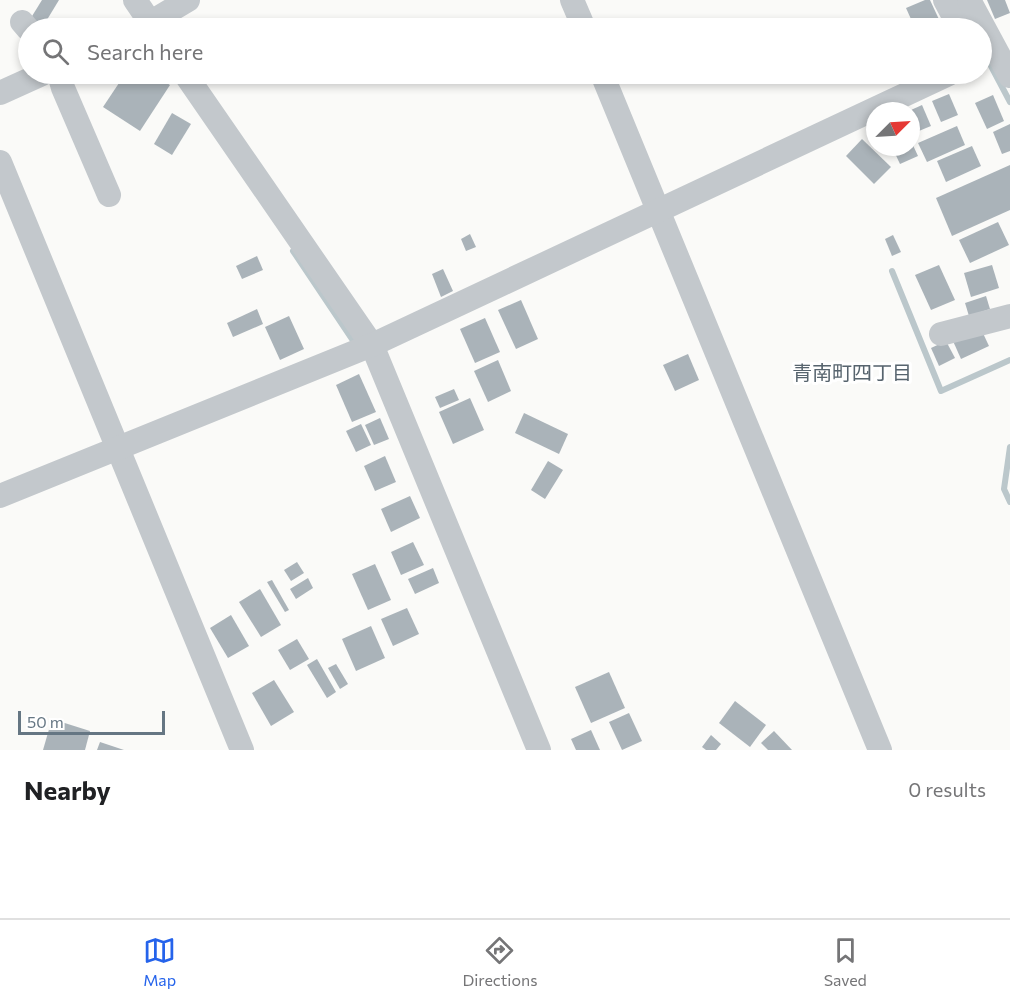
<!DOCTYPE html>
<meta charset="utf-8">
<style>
:root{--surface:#fff;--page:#f6f6f6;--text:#202124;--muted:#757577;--line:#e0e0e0;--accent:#2563eb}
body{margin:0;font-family:Commissioner,"Noto Sans JP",sans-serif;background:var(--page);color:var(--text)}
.compass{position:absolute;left:866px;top:102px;width:54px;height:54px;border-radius:50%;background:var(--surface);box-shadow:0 3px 9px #0003;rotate:66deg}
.scale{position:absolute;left:18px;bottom:15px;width:147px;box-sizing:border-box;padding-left:6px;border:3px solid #657683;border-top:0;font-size:16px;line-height:21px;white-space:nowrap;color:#657683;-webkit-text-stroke:4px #fff;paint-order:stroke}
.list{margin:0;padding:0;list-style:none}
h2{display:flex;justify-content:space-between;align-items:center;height:78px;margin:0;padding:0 24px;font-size:26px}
h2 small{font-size:20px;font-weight:400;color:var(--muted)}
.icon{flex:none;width:33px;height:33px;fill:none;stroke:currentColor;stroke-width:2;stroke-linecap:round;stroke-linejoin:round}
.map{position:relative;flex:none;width:1010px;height:750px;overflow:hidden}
.search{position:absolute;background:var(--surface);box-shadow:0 3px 9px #0003;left:18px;right:18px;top:18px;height:66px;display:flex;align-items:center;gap:15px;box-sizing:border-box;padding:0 21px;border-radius:33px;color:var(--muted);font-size:22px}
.sheet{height:168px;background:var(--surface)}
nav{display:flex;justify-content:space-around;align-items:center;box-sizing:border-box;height:84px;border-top:2px solid var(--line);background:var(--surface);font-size:16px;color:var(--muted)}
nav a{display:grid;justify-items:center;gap:3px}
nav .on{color:var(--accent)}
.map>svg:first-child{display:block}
</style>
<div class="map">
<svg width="1010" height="750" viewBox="0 0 1010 750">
<rect width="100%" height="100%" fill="#fafaf8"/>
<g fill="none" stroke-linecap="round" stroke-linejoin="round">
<g stroke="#bbc7cb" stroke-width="6">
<polyline points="982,49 1010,102"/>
<polyline points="293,251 356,345"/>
<polyline points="892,271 941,391 1010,360"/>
<polyline points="1010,447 1004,489 1010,502"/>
</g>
</g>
<g fill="#aab3b9">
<polygon points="42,0 59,0 42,28 29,21"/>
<polygon points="925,0 930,0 943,28 915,28 906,8"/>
<polygon points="987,0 1005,0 1010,13 995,19"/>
<polygon points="125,74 153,74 170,85 140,131 103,107"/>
<polygon points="949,94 958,115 941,122 932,101"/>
<polygon points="993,95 1004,121 987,129 975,103"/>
<polygon points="922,105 931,126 914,133 911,126 911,110"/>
<polygon points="172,113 191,124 172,155 154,144"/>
<polygon points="1010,124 1010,151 1002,154 993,132"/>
<polygon points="957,126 965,145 927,162 918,143"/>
<polygon points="862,139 891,167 874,184 846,156"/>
<polygon points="911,141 918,156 900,164 892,147 911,147"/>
<polygon points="972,146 981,166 946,182 937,161"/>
<polygon points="1010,165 1010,210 952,236 936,198"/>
<polygon points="998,222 1009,245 970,263 959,240"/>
<polygon points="470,234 476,247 466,251 461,239"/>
<polygon points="893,235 901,252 892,256 885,239"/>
<polygon points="257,256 263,270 242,279 236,266"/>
<polygon points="939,265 955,300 931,310 915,275"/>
<polygon points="992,265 999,288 971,297 964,273"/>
<polygon points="443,269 453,291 441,297 432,274"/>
<polygon points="986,296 990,309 969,316 965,303"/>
<polygon points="521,300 538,339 516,349 498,310"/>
<polygon points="257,309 263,324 233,337 227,323"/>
<polygon points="289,316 304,349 280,360 265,327"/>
<polygon points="485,318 500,352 475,363 460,329"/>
<polygon points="981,329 989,346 961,359 953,341"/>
<polygon points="946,341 955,358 939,366 931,348"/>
<polygon points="688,354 699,380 675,391 663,365"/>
<polygon points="498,360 511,391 488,402 474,371"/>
<polygon points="359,374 376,412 352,422 336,385"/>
<polygon points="454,389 459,400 440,408 435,397"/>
<polygon points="470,398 484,430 453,444 439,412"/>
<polygon points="524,413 568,434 559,454 515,433"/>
<polygon points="380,418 389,439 374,445 365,425"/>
<polygon points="361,424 371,445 356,452 346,431"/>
<polygon points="385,456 396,482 375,491 364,466"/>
<polygon points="548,461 563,470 545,499 531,490"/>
<polygon points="410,496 420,518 391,532 381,509"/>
<polygon points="413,542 424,565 401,575 391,552"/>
<polygon points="297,562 304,573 291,581 284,570"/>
<polygon points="375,564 391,600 368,610 352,574"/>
<polygon points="433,568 439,583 415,594 408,579"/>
<polygon points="308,578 313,588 296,599 290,589"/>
<polygon points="272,580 289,610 285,612 267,582"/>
<polygon points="260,589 281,625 261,637 239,602"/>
<polygon points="407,608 419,634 393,646 381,619"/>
<polygon points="231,615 249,646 228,658 210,628"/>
<polygon points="371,626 385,658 356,671 342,639"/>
<polygon points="297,639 309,659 290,670 278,650"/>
<polygon points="317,659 336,692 327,698 307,665"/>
<polygon points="336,664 348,684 340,689 328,668"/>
<polygon points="609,672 625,708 591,723 575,687"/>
<polygon points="274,680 294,712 271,726 252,693"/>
<polygon points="735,701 766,725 750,747 719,723"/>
<polygon points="629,713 642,741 622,750 609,722"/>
<polygon points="52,719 90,731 85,750 43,750"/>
<polygon points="591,730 600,750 576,750 571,739"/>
<polygon points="774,731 792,750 768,750 761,743"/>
<polygon points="711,735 721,744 716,750 706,750 702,747"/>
<polygon points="100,742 124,750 97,750"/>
</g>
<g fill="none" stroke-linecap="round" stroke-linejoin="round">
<g stroke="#c3c8cc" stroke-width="24">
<polyline points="135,0 154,28"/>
<polyline points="572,0 584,28"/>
<polyline points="945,0 960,28"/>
<polyline points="969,0 1010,76"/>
<polyline points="22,22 28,29"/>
<polyline points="141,28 188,0"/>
<polyline points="59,74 63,88 109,195"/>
<polyline points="185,74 372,345 539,750"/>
<polyline points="602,74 880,750"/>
<polyline points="0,93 42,74"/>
<polyline points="0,162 242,750"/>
<polyline points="941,334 1010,316"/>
<polyline points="0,496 372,345 949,74"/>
</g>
</g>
<g text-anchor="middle" stroke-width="6" stroke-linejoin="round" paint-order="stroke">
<g font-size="20" fill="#57646e" stroke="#fff">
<text x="852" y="380">青南町四丁目</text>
</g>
</g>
</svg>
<svg class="compass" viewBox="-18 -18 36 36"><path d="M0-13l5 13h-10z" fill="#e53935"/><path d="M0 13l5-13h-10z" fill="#757577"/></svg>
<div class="scale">50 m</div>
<div class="search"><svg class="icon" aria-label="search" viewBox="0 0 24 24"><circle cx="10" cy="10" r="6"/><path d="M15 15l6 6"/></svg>Search here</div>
</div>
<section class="sheet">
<h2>Nearby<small>0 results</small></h2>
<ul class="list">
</ul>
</section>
<nav>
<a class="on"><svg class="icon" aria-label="map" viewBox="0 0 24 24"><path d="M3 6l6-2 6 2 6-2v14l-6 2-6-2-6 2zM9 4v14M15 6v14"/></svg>Map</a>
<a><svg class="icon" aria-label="directions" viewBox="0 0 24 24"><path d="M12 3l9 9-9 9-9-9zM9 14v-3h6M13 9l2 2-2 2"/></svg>Directions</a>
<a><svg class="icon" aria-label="saved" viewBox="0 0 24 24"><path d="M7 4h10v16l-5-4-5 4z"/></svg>Saved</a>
</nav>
